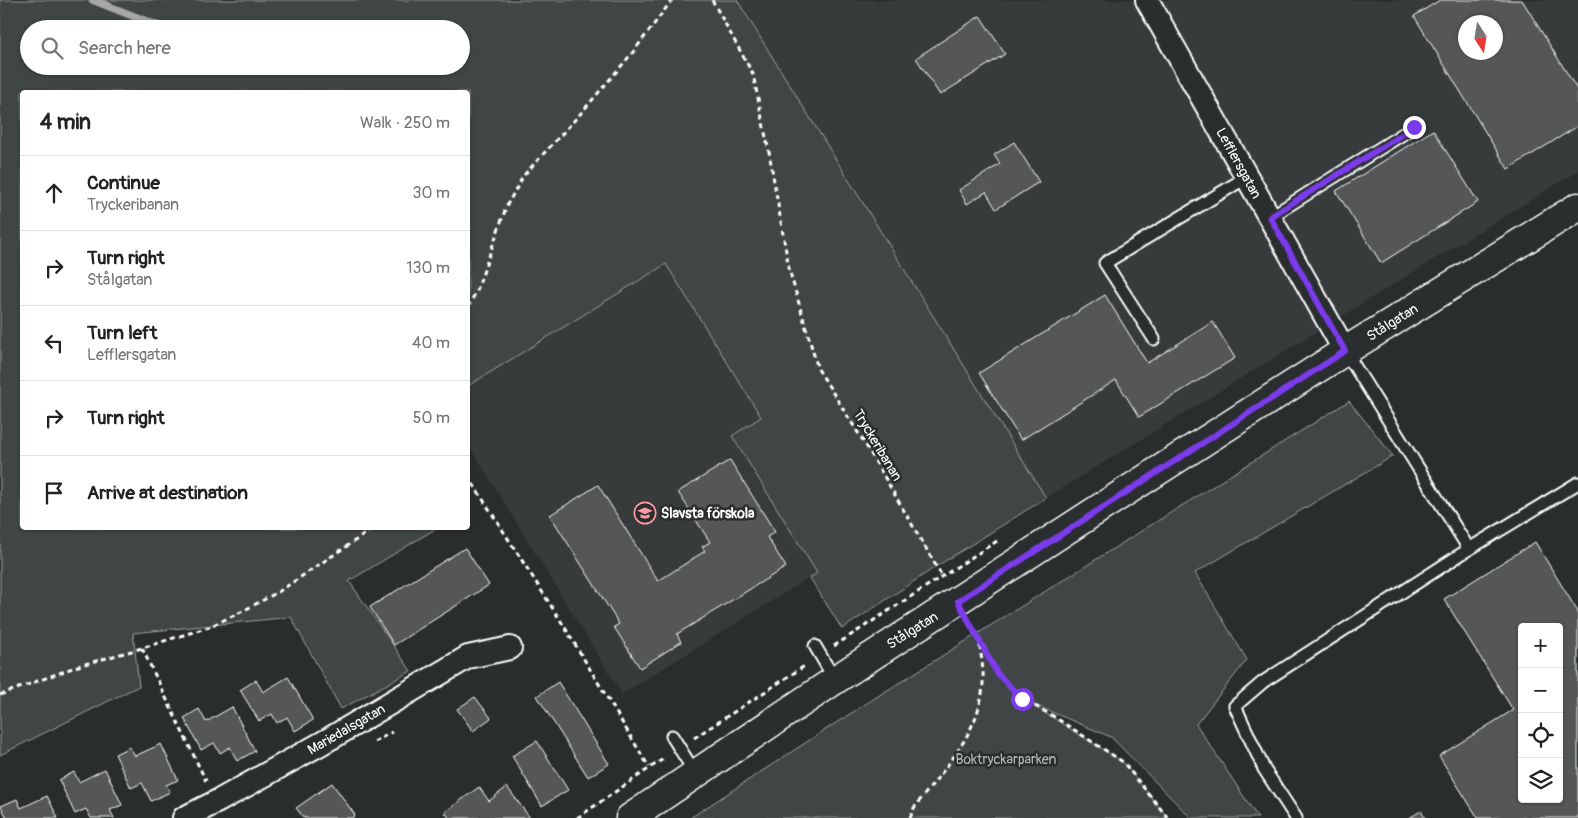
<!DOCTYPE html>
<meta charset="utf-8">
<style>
:root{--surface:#fff;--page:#f2f2f2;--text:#222;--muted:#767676;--line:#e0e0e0}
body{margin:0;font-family:Pangolin,sans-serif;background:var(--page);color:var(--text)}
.controls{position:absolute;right:15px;bottom:15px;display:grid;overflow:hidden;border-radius:5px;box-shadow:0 1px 4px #0004}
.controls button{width:45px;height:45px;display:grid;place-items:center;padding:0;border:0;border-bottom:1px solid var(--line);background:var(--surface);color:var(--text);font:25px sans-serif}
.compass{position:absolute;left:1458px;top:15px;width:45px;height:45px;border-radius:50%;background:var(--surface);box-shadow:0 1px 4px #0004;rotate:168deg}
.stop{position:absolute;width:15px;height:15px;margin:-11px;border:4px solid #7c3aed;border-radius:50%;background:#fff}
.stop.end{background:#7c3aed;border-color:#fff;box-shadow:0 1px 5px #0008}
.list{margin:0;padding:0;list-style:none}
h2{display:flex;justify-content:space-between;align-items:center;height:65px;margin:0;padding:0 20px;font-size:21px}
h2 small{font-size:16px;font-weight:400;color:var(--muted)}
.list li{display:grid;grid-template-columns:32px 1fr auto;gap:15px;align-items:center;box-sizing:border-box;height:75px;padding:0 20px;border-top:1px solid var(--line)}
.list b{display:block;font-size:19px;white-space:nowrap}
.list p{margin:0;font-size:16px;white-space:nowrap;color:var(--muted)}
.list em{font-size:16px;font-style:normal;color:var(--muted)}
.icon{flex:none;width:28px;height:28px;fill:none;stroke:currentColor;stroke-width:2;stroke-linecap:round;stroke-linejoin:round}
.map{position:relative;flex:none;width:1578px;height:818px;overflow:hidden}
.search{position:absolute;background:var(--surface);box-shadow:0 1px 4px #0004;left:20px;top:20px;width:450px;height:55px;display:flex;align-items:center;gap:12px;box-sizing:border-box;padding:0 18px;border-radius:28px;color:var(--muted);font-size:19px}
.panel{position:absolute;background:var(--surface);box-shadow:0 1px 4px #0004;left:20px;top:90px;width:450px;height:440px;border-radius:5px}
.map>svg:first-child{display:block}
</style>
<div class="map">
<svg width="1578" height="818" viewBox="0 0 1578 818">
<rect width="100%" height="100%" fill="#2a2d2e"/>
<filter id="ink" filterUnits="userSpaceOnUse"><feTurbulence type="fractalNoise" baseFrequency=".02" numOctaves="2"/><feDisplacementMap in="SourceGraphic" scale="10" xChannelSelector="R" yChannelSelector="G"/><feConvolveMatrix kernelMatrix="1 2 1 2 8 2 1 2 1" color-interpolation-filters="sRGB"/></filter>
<g filter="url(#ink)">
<g fill="#373a3b" fill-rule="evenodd">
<path d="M737,0H1578V171L1046,498ZM1466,22H1496V52H1466Z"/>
<polygon points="666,264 761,418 732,436 817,573 622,694 468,444 468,386"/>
</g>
<g fill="#414445" stroke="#a0a2a2" fill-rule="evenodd">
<path d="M0,0H737L1046,498L937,566L842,629L810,578L817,573L732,436L761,417L666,264L468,386V92H22V528H437L349,581L411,671L341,709L291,617L133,633L139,686L0,755ZM29,29H461V66H29Z"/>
<polygon points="1349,401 1393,456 1195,573 1247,660 1196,724 1258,818 1191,818 1111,737 1028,702 1123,762 1168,818 690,818 859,708"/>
</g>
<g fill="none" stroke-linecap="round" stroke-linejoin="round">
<polyline stroke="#a6a7a7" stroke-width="8" points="93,0 166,29"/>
</g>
<g fill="#555758" stroke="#fff" fill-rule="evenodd">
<path d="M1440,0H1522L1578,91V126L1508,169L1414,16ZM1466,22H1496V52H1466Z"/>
<polygon points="980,16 1005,54 940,95 916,58"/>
<polygon points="1433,130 1478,202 1381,263 1336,191"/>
<polygon points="1014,142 1039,182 996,209 986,192 967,204 959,190 1000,164 994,155"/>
<polygon points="1105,295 1147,363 1213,322 1235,358 1139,417 1116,380 1021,440 979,373"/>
<polygon points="730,460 775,532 767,537 786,567 677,634 681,642 640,668 614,627 619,624 550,515 598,485 658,581 705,551 702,547 710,542 678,492"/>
<path d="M1535,542L1578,612V818H1478L1439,756L1513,710L1444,599ZM1522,627H1559V799H1522Z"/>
<polygon points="465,548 489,585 394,645 370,607"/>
<polygon points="288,677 313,720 295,731 287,717 277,723 272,714 259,721 240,690 256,680 263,692"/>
<polygon points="558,682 609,764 588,777 537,696"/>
<polygon points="475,697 491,718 473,731 457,709"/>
<polygon points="232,707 255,751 237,761 230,747 220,753 214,743 201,750 184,718 199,709 206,722"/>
<polygon points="537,741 568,790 542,806 512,756"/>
<polygon points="161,744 178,780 166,785 170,792 151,801 142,783 131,788 115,754 130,747 135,756"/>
<polygon points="105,769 122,805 110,810 114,818 91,818 86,809 75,814 59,780 74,772 79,782"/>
<polygon points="332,783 355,815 352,818 304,818 296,808"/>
<polygon points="479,787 489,801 507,787 530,818 449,818 445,812"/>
<polygon points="47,796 58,818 7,818 1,806 17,799 21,808"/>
<polygon points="1421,811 1425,818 1409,818"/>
</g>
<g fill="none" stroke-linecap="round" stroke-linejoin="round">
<g stroke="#fff" stroke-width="15">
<g id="service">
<polyline points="1270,217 1414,127"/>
<polyline points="1154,339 1105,263 1247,177"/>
<polyline points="1345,351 1469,549"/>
<polyline points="815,646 835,680"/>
<polyline points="672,736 695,773"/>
<polyline points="1296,818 1264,769 1235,706 1263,682 1469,549 1578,483"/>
</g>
</g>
<g stroke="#fff" stroke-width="26">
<g id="minor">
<polyline points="1147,0 1345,351"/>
<polyline points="184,818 220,800 331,738 468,657 510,648"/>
</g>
</g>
<g stroke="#fff" stroke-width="31">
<polyline id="tertiary" points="630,818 835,680 1097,510 1345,351 1578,207"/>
</g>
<g stroke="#fff" stroke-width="3" stroke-dasharray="5 4" stroke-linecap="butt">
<polyline points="712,0 753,74 769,152 789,269 818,369 867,447 942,576"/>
<polyline points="468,307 477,290 507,205 524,175 582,112 634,51 672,0"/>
<polyline points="468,476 564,626 649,767"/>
<polyline points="969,623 997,673 1022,699 1053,716 1123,762 1168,818"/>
<polyline points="834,646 997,541"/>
<polyline points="142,648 206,781"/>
<polyline points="0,695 78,666 142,648 209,627 241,612 278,592 374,528"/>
<polyline points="694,738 806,665"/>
<polyline points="374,742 392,732"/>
<polyline points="577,818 666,757"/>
<path d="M910,818L914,808C942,771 981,732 983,683C984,671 981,657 980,645"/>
</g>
<use href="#service" stroke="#2a2d2e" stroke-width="11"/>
<use href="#minor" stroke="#2a2d2e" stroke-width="22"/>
<use href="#tertiary" stroke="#2a2d2e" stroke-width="28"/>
</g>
</g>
<g fill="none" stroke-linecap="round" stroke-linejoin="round" filter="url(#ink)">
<polyline stroke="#7c3aed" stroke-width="6" points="1022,699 997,673 958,601 1345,351 1270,217 1414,127"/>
</g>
<defs>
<g id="school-ring" transform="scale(1.125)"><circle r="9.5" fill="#2a2d2e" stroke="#ff9aa2" stroke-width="1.5"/><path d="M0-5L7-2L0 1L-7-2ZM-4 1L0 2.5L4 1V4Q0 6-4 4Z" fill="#ff9aa2"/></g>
</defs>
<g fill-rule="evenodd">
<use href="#school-ring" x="645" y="513"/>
</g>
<g text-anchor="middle" stroke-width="5" stroke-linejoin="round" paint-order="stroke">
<g font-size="14" fill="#fff" stroke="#2a2d2e">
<text transform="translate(1239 163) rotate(61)" y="5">Lefflersgatan</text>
<text transform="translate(1392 322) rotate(-32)" y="5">Stålgatan</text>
<text transform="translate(878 445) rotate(59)" y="5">Tryckeribanan</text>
<text transform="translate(912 630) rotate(-32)" y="5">Stålgatan</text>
<text transform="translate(346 729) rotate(-30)" y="5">Mariedalsgatan</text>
</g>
<g font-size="14" font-weight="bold" fill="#fff" stroke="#2a2d2e" text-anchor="start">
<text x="661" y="518">Slavsta förskola</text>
</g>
<g font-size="14" fill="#b3b4b5" stroke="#2a2d2e">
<text x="1006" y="764">Boktryckarparken</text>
</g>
</g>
</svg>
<div class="controls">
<button>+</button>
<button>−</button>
<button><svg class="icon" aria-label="locate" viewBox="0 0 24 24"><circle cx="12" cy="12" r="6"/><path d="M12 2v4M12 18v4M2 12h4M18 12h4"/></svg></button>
<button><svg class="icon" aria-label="layers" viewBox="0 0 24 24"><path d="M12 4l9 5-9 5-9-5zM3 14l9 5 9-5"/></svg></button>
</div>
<svg class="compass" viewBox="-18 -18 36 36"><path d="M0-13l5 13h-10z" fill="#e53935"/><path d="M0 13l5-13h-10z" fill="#767676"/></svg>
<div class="stop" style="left:1022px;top:699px"></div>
<div class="stop end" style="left:1414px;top:127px"></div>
<div class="search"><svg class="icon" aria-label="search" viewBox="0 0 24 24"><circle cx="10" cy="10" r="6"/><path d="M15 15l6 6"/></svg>Search here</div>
<section class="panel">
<h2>4 min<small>Walk · 250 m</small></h2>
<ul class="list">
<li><svg class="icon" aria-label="ahead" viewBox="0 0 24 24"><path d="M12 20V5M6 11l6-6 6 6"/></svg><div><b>Continue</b><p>Tryckeribanan</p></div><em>30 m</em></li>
<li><svg class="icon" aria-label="right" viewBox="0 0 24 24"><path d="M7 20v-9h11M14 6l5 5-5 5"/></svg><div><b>Turn right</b><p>Stålgatan</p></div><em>130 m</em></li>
<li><svg class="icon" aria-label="left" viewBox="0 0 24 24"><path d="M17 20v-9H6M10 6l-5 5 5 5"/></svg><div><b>Turn left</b><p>Lefflersgatan</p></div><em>40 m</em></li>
<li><svg class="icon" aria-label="right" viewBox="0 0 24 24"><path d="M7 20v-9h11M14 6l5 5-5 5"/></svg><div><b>Turn right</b></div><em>50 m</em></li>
<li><svg class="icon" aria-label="arrive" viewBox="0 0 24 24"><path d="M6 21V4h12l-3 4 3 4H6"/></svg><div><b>Arrive at destination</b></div></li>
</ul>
</section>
</div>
